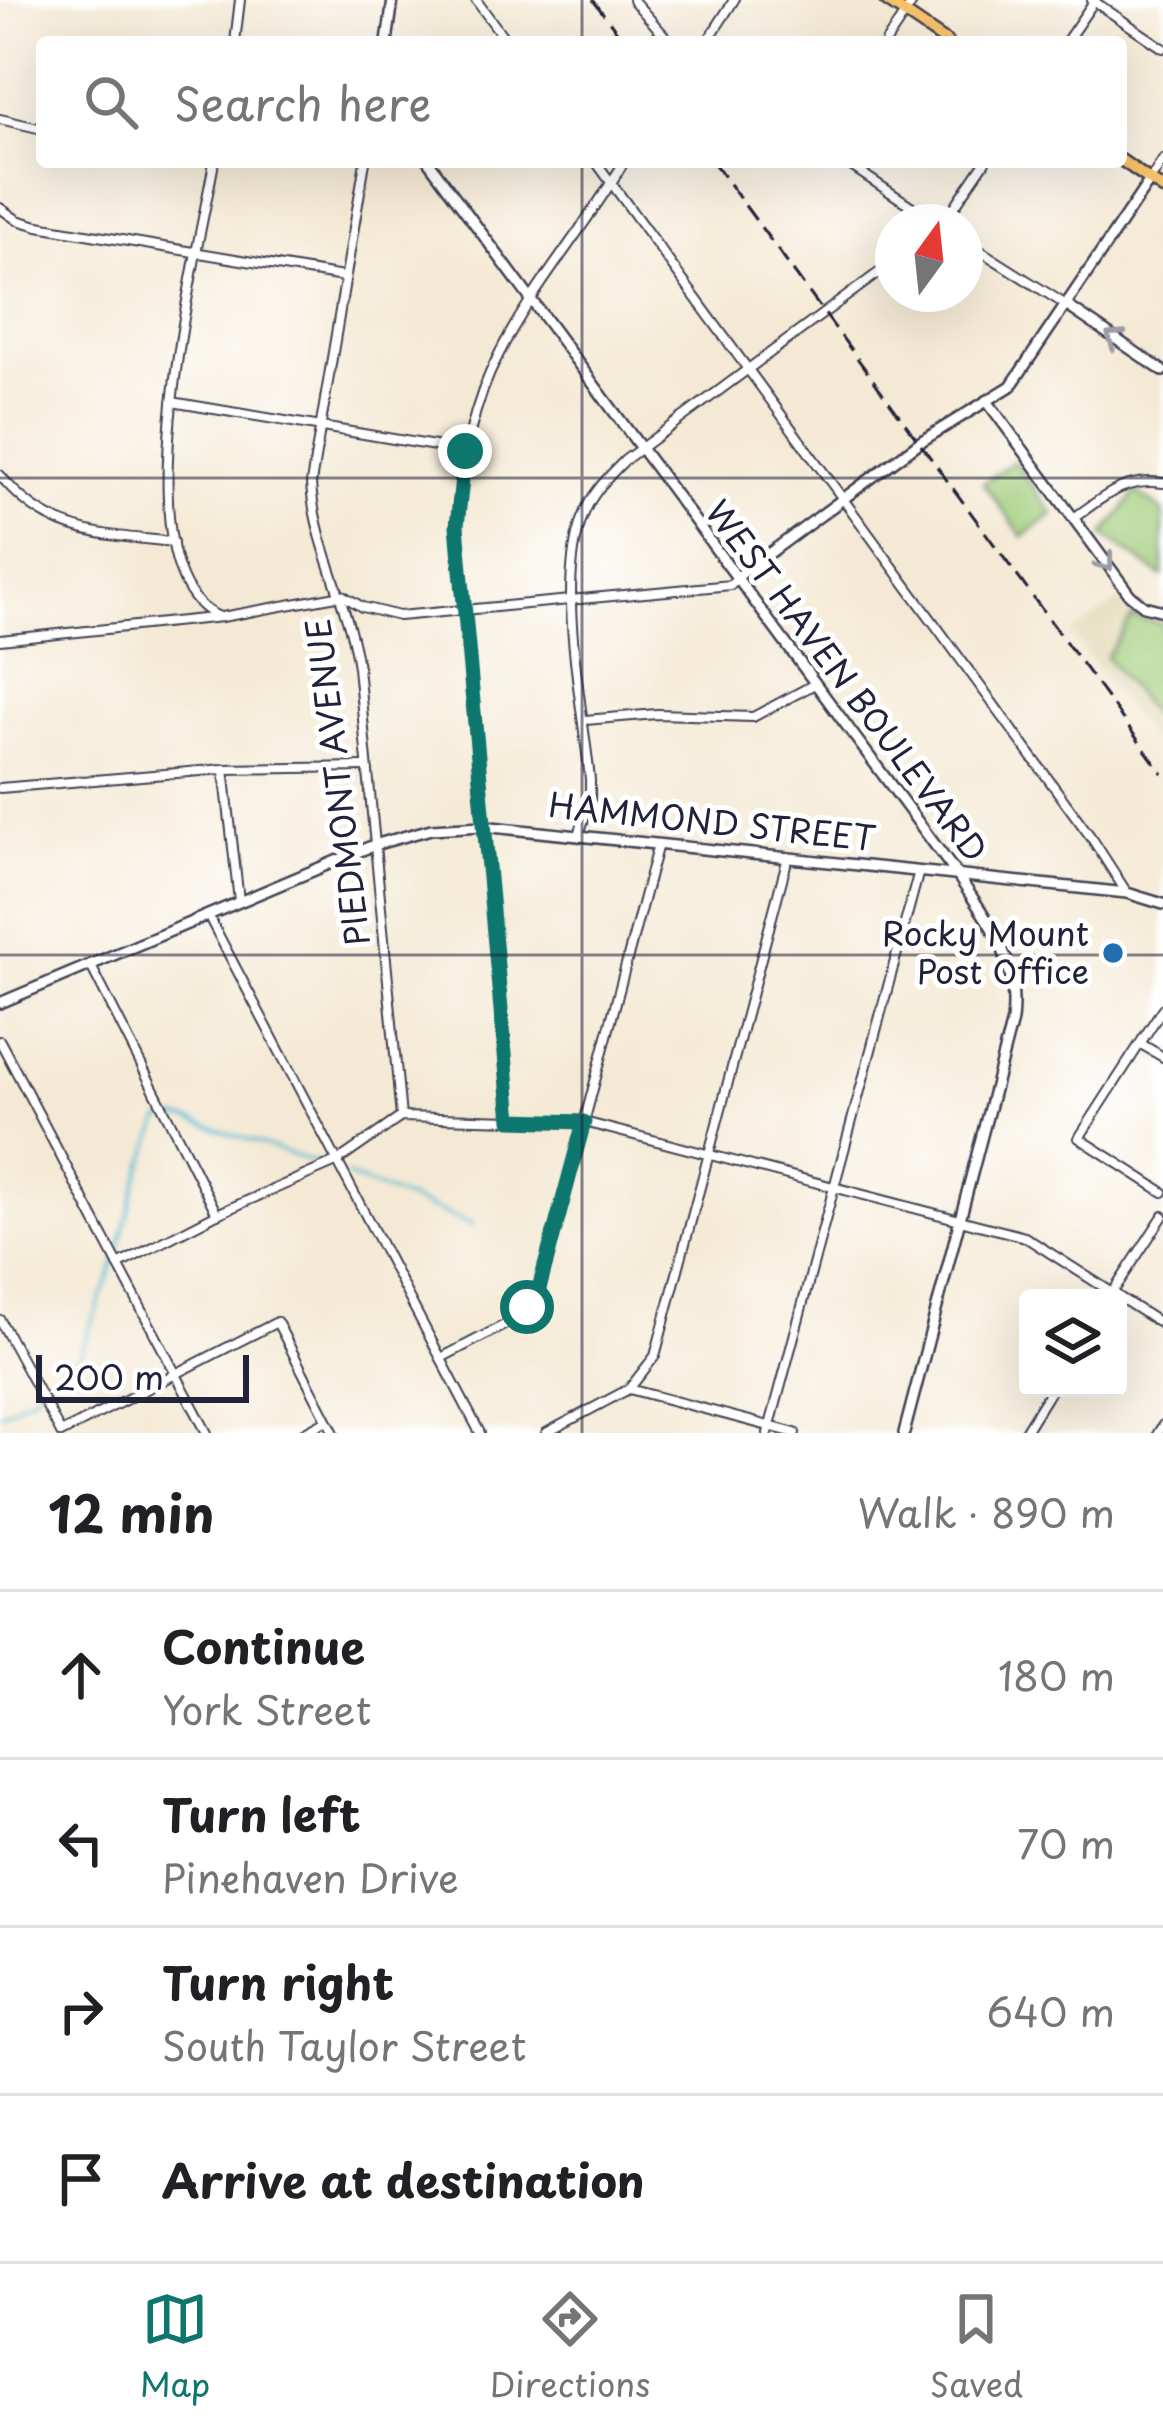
<!DOCTYPE html>
<meta charset="utf-8">
<style>
:root{--surface:#fff;--page:#f6f6f6;--text:#202124;--muted:#757577;--line:#e0e0e0;--accent:#0f766e}
body{margin:0;font-family:"Playpen Sans",sans-serif;background:var(--page);color:var(--text)}
.controls{position:absolute;right:36px;bottom:36px;display:grid;overflow:hidden;border-radius:12px;box-shadow:0 12px 48px #0002}
.controls button{width:108px;height:108px;display:grid;place-items:center;padding:0;border:0;border-bottom:3px solid var(--line);background:var(--surface);color:var(--text);font:60px sans-serif}
.compass{position:absolute;left:875px;top:204px;width:108px;height:108px;border-radius:50%;background:var(--surface);box-shadow:0 12px 48px #0002;rotate:15deg}
.scale{position:absolute;left:36px;bottom:30px;width:213px;box-sizing:border-box;padding-left:12px;border:6px solid #22223b;border-top:0;font-size:33px;line-height:42px;white-space:nowrap;color:#22223b;-webkit-text-stroke:9px #fff;paint-order:stroke}
.stop{position:absolute;width:36px;height:36px;margin:-27px;border:9px solid #0f766e;border-radius:50%;background:#fff}
.stop.end{background:#0f766e;border-color:#fff;box-shadow:0 3px 12px #0008}
.list{margin:0;padding:0;list-style:none}
h2{display:flex;justify-content:space-between;align-items:center;height:156px;margin:0;padding:0 48px;font-size:51px}
h2 small{font-size:39px;font-weight:400;color:var(--muted)}
.list li{display:grid;grid-template-columns:78px 1fr auto;gap:36px;align-items:center;box-sizing:border-box;height:168px;padding:0 48px;border-top:3px solid var(--line)}
.list b{display:block;font-size:45px;white-space:nowrap}
.list p{margin:0;font-size:39px;white-space:nowrap;color:var(--muted)}
.list em{font-size:39px;font-style:normal;color:var(--muted)}
.icon{flex:none;width:66px;height:66px;fill:none;stroke:currentColor;stroke-width:2;stroke-linecap:round;stroke-linejoin:round}
.map{position:relative;flex:none;width:1163px;height:1433px;overflow:hidden}
.search{position:absolute;background:var(--surface);box-shadow:0 12px 48px #0002;left:36px;right:36px;top:36px;height:132px;display:flex;align-items:center;gap:30px;box-sizing:border-box;padding:0 42px;border-radius:12px;color:var(--muted);font-size:45px}
.sheet{height:828px;background:var(--surface)}
nav{display:flex;justify-content:space-around;align-items:center;box-sizing:border-box;height:168px;border-top:3px solid var(--line);background:var(--surface);font-size:33px;color:var(--muted)}
nav a{display:grid;justify-items:center;gap:6px}
nav .on{color:var(--accent)}
.map>svg:first-child{display:block}
</style>
<div class="map">
<svg width="1163" height="1433" viewBox="0 0 1163 1433">
<rect width="100%" height="100%" fill="#fff"/>
<filter id="ink" filterUnits="userSpaceOnUse"><feTurbulence type="fractalNoise" baseFrequency=".00833" numOctaves="2"/><feDisplacementMap in="SourceGraphic" scale="24" xChannelSelector="R" yChannelSelector="G"/><feConvolveMatrix kernelMatrix="1 2 1 2 8 2 1 2 1" color-interpolation-filters="sRGB"/></filter>
<filter id="wash" filterUnits="userSpaceOnUse"><feTurbulence type="fractalNoise" baseFrequency=".004" numOctaves="4" result="noise"/><feDisplacementMap in="SourceGraphic" scale="48" xChannelSelector="R" yChannelSelector="G"/><feGaussianBlur stdDeviation="2.7" result="paint"/><feColorMatrix in="noise" values="0 0 0 0 0 0 0 0 0 0 0 0 0 0 0 0 0 1.4 0 .05"/><feComposite in="paint" operator="in"/></filter>
<g filter="url(#wash)">
<rect width="100%" height="100%" fill="#f4e9d4"/>
<polygon fill="#e4dbba" points="1123,598 1146,615 1163,617 1163,756 1071,633"/>
<g fill="#a0cc79" stroke="#61775a" stroke-width="3">
<polygon points="1014,461 1053,514 1023,537 983,483"/>
<polygon points="1136,492 1163,511 1163,577 1104,535"/>
<polygon points="1132,617 1163,624 1163,729 1106,657"/>
</g>
<g fill="none" stroke-linecap="round" stroke-linejoin="round">
<g stroke="#54b9d2" stroke-width="3">
<polyline points="347,1176 474,1225"/>
<polyline points="0,1414 31,1396 78,1358 116,1259 137,1181 160,1121 169,1117 188,1119 322,1165"/>
</g>
</g>
</g>
<g filter="url(#ink)">
<g fill="none" stroke-linecap="round" stroke-linejoin="round">
<g stroke="#424052" stroke-width="12">
<g id="minor">
<polyline points="476,0 507,42"/>
<polyline points="633,0 670,42"/>
<polyline points="1092,0 1163,48"/>
<polyline points="235,42 240,0"/>
<polyline points="707,42 734,0"/>
<polyline points="886,42 914,0"/>
<polyline points="1066,42 1095,0"/>
<polyline points="0,119 42,129"/>
<path d="M214,162C199,250 114,577 220,617"/>
<path d="M365,162L311,483C314,544 349,604 358,667L401,1117"/>
<polyline points="596,162 1093,840 1127,893"/>
<polyline points="845,162 935,222"/>
<polyline points="1150,180 1163,160"/>
<polyline points="0,208 17,220 38,226 343,277"/>
<polyline points="944,222 985,162"/>
<polyline points="965,241 1066,305"/>
<polyline points="172,402 465,451"/>
<path d="M0,475C49,536 102,534 173,542"/>
<path d="M1074,518C1103,497 1125,477 1163,483"/>
<polyline points="0,640 222,617 342,595 362,607 399,616 731,585 736,578"/>
<polyline points="585,720 657,714 753,717 813,685"/>
<polyline points="224,769 239,901"/>
<polyline points="0,788 224,769 367,767"/>
<path d="M579,835L590,799V780C583,705 554,580 585,511C594,491 609,476 625,460L893,262"/>
<polyline points="208,915 480,1433"/>
<polyline points="90,964 217,1214"/>
<polyline points="1163,1008 1079,1138 1163,1192"/>
<polyline points="0,1041 207,1433"/>
<polyline points="1141,1044 1163,1057"/>
<path d="M511,1120L457,526C460,468 471,409 498,356C532,288 585,228 624,162"/>
<polyline points="118,1265 217,1214 336,1162 401,1117 584,1122 1025,1237 1163,1325"/>
<polyline points="1109,1298 1163,1216"/>
<polyline points="0,1320 61,1433"/>
<polyline points="441,1358 514,1320 539,1292 658,844"/>
<polyline points="629,1389 795,1433"/>
<polyline points="61,1433 277,1322 334,1433"/>
<polyline points="303,1433 327,1420"/>
<polyline points="546,1433 629,1389 655,1356 788,857"/>
<polyline points="768,1433 919,871"/>
<polyline points="1024,1433 1052,1388"/>
<polyline points="1158,1433 1163,1425"/>
</g>
</g>
<g stroke="#424052" stroke-width="14">
<g id="tertiary">
<polyline points="387,42 393,0"/>
<path d="M429,162L958,876C991,927 1019,957 1012,1021L904,1433"/>
<polyline points="1066,305 1163,371"/>
<polyline points="987,401 1130,595 1144,606 1163,611"/>
<polyline points="736,578 920,442 1011,386 1150,180"/>
<polyline points="0,1003 374,845 431,829 482,826 1127,893 1163,904"/>
</g>
</g>
<g stroke="#424052" stroke-width="15">
<g id="primary">
<polyline points="885,0 947,42"/>
<polyline points="1121,160 1163,189"/>
</g>
</g>
<use href="#minor" stroke="#fff" stroke-width="8"/>
<use href="#tertiary" stroke="#fff" stroke-width="9"/>
<use href="#primary" stroke="#f5c16b" stroke-width="10"/>
<g stroke="#22223b" stroke-width="3" stroke-dasharray="18 9" stroke-linecap="butt">
<polyline points="593,0 625,42"/>
<polyline points="713,162 1163,774"/>
</g>
</g>
<defs><path id="oneway-chevron" d="M-2-3.5L2.5 0L-2 3.5" fill="none" stroke-width="1.6" stroke-linecap="round" stroke-linejoin="round" transform="scale(3)"/></defs>
<g stroke="#9c9ca7">
<use href="#oneway-chevron" transform="translate(1114 338) rotate(-146)"/>
<use href="#oneway-chevron" transform="translate(1106 563) rotate(53)"/>
</g>
</g>
<g fill="none" stroke-linecap="round" stroke-linejoin="round" filter="url(#ink)">
<polyline stroke="#0f766e" stroke-width="15" points="465,451 457,526 511,1120 584,1122 538,1292 527,1307"/>
</g>
<path fill="none" stroke="#22223b" stroke-width="3" stroke-opacity="0.55" d="M582,0V42M582,162V1433M0,478H1163M0,955H1163"/>
<circle fill="#1f6fb2" stroke="#fff" stroke-width="4.5" cx="1113" cy="953" r="12"/>
<g text-anchor="middle" stroke-width="10" stroke-linejoin="round" paint-order="stroke">
<g font-size="33" fill="#22223b" stroke="#fff">
<text transform="translate(846 681) rotate(53)" y="12">WEST HAVEN BOULEVARD</text>
<text transform="translate(338 782) rotate(-97)" y="12">PIEDMONT AVENUE</text>
<text transform="translate(712 822) rotate(6)" y="12">HAMMOND STREET</text>
</g>
<g font-size="33" fill="#22223b" stroke="#fff" text-anchor="end">
<text x="1089" y="946">Rocky Mount<tspan x="1089" dy="38">Post Office</tspan></text>
</g>
</g>
</svg>
<div class="controls">
<button><svg class="icon" aria-label="layers" viewBox="0 0 24 24"><path d="M12 4l9 5-9 5-9-5zM3 14l9 5 9-5"/></svg></button>
</div>
<svg class="compass" viewBox="-18 -18 36 36"><path d="M0-13l5 13h-10z" fill="#e53935"/><path d="M0 13l5-13h-10z" fill="#757577"/></svg>
<div class="scale">200 m</div>
<div class="stop" style="left:527px;top:1307px"></div>
<div class="stop end" style="left:465px;top:451px"></div>
<div class="search"><svg class="icon" aria-label="search" viewBox="0 0 24 24"><circle cx="10" cy="10" r="6"/><path d="M15 15l6 6"/></svg>Search here</div>
</div>
<section class="sheet">
<h2>12 min<small>Walk · 890 m</small></h2>
<ul class="list">
<li><svg class="icon" aria-label="ahead" viewBox="0 0 24 24"><path d="M12 20V5M6 11l6-6 6 6"/></svg><div><b>Continue</b><p>York Street</p></div><em>180 m</em></li>
<li><svg class="icon" aria-label="left" viewBox="0 0 24 24"><path d="M17 20v-9H6M10 6l-5 5 5 5"/></svg><div><b>Turn left</b><p>Pinehaven Drive</p></div><em>70 m</em></li>
<li><svg class="icon" aria-label="right" viewBox="0 0 24 24"><path d="M7 20v-9h11M14 6l5 5-5 5"/></svg><div><b>Turn right</b><p>South Taylor Street</p></div><em>640 m</em></li>
<li><svg class="icon" aria-label="arrive" viewBox="0 0 24 24"><path d="M6 21V4h12l-3 4 3 4H6"/></svg><div><b>Arrive at destination</b></div></li>
</ul>
</section>
<nav>
<a class="on"><svg class="icon" aria-label="map" viewBox="0 0 24 24"><path d="M3 6l6-2 6 2 6-2v14l-6 2-6-2-6 2zM9 4v14M15 6v14"/></svg>Map</a>
<a><svg class="icon" aria-label="directions" viewBox="0 0 24 24"><path d="M12 3l9 9-9 9-9-9zM9 14v-3h6M13 9l2 2-2 2"/></svg>Directions</a>
<a><svg class="icon" aria-label="saved" viewBox="0 0 24 24"><path d="M7 4h10v16l-5-4-5 4z"/></svg>Saved</a>
</nav>
